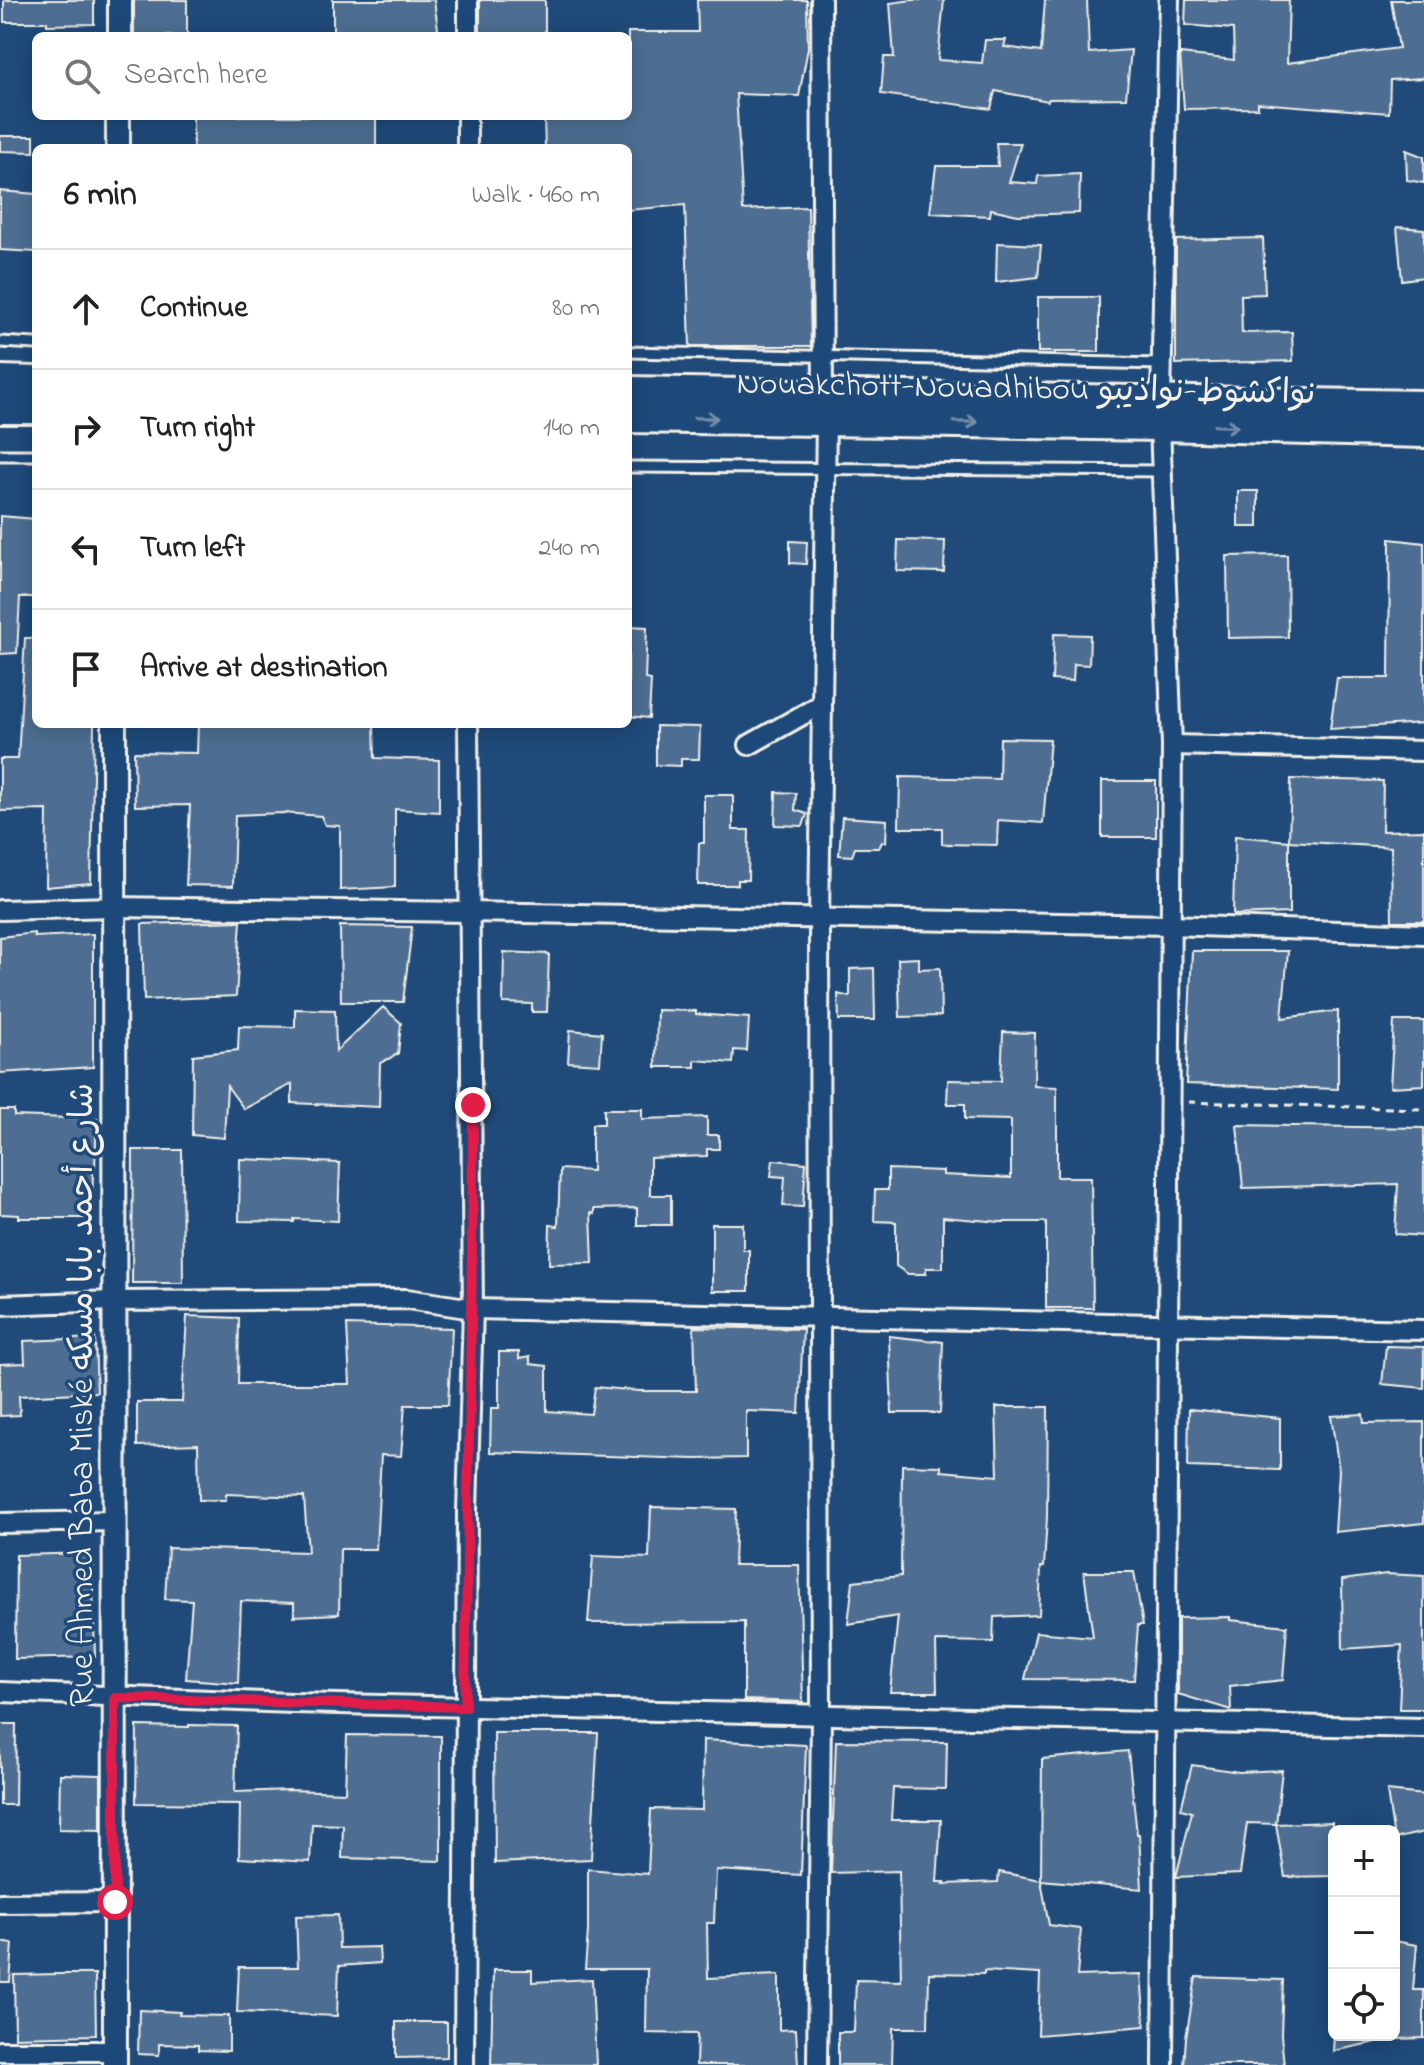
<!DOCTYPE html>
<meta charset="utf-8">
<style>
:root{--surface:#fff;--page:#f6f6f6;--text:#222;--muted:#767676;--line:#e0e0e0}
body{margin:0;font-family:"Indie Flower","Playpen Sans Arabic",sans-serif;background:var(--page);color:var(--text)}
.controls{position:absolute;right:24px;bottom:24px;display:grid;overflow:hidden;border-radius:12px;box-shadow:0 4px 20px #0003}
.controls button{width:72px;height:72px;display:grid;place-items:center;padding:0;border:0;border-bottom:2px solid var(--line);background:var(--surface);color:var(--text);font:40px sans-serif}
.stop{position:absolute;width:24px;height:24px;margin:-18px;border:6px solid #e11d48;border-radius:50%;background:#fff}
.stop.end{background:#e11d48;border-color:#fff;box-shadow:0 2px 8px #0008}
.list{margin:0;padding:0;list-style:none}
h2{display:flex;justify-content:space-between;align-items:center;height:104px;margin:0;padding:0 32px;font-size:34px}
h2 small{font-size:26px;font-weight:400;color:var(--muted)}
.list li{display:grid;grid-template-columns:52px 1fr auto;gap:24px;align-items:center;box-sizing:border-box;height:120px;padding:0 32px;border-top:2px solid var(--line)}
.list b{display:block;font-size:30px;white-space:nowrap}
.list em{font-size:26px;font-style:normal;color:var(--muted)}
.icon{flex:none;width:44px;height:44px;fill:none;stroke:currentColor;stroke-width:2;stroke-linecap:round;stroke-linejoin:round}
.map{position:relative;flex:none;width:1424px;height:2065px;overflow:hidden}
.search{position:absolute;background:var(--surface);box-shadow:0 4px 20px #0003;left:32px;top:32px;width:600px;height:88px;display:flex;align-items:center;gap:20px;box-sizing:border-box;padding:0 28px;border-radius:12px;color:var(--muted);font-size:30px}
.panel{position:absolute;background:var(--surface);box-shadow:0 4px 20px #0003;left:32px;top:144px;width:600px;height:584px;border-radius:12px}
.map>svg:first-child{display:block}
</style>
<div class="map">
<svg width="1424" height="2065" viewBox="0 0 1424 2065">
<rect width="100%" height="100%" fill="#1f4a7a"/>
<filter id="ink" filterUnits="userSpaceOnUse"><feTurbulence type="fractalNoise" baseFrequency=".0125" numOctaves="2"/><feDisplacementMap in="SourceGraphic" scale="16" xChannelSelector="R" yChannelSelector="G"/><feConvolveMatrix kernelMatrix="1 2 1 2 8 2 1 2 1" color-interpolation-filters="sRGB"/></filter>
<g filter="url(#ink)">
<g fill="#4d6e92" stroke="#f4f1e8" stroke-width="2">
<polygon points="4,0 94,0 94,24 47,25 47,22 4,22"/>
<rect x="134" y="0" width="53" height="36"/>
<polygon points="333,0 434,0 439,36 333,36"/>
<rect x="480" y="0" width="65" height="36"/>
<polygon points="697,0 807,0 808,48 799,96 736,94 743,210 808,207 811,346 690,346 685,205 628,210 628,148 545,148 544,116 628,116 628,32 698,32"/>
<polygon points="912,0 944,0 938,60 982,63 985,40 1006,40 1004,47 1041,52 1045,0 1087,0 1089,53 1131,50 1126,98 1049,99 1048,101 995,91 991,109 881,94 884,57 894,57 890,3"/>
<polygon points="1186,0 1289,0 1287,63 1399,48 1391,0 1424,0 1424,78 1390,80 1389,113 1258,103 1258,108 1184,109 1180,54 1234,60 1233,29 1185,25"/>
<rect x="193" y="116" width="183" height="32"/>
<polygon points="0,136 34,136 34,152 0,151"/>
<polygon points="996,143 1021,143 1009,182 1037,184 1038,176 1080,174 1079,213 1018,215 991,209 990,216 930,213 936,166 998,166"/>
<polygon points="1406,150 1424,157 1424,183 1407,180"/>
<polygon points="0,191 36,194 36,252 0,250"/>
<polygon points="1397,227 1424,229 1424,277 1402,280"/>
<polygon points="1263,238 1265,294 1241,295 1242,333 1292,332 1293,361 1176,364 1176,240"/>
<polygon points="997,243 1041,245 1038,277 996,282"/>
<rect x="1038" y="297" width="61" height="55"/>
<rect x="1238" y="491" width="20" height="36"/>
<polygon points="0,516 36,519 36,597 20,597 17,653 0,654"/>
<polygon points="1390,539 1424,543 1424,723 1330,729 1337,678 1389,678"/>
<polygon points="898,540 945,541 944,572 897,571"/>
<polygon points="790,541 807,542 806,564 790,563"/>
<polygon points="1287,555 1288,637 1228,638 1227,556"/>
<polygon points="628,626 647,627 645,679 651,680 649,718 628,716"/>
<polygon points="1054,634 1090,635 1089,665 1074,664 1073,681 1052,680"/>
<polygon points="25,638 36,638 36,724 94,724 91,883 46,887 47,810 0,811 0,759 18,759"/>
<polygon points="198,724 374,724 375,758 439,760 439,812 395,809 395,887 340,890 340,826 325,825 321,816 283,813 235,815 233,886 186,885 190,805 135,806 134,752 197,753"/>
<polygon points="656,726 700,727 699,759 681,759 681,766 656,765"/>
<polygon points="1000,738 1050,739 1043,823 998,820 997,845 942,844 942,828 899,828 900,777 999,779"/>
<polygon points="1291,779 1383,781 1382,831 1424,830 1424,921 1392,921 1391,847 1289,841"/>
<rect x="1102" y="781" width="54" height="56"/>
<polygon points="776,792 796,793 795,810 807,814 803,826 775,825"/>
<polygon points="704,795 733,795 733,830 749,830 748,880 738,880 738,885 698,885 699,843 704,843"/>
<polygon points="842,817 887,820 886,842 882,842 879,848 855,848 852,856 839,855"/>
<polygon points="1235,836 1289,841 1289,913 1233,915"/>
<polygon points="241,921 236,996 144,1000 142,924"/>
<polygon points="340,926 412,927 403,1002 341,1002"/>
<polygon points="34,933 34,937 93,934 93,1067 0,1073 0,937"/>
<polygon points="1192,951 1288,951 1282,1018 1338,1011 1338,1089 1186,1084"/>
<polygon points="504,952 549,954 547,1012 532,1012 532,1004 503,1003"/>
<polygon points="919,958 919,969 940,968 941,1016 900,1017 898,959"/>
<polygon points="874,968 875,1020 839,1020 838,994 850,997 850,969"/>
<polygon points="383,1007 401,1023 398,1054 380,1063 379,1107 292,1103 292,1084 244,1109 227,1086 224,1138 192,1135 193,1055 238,1050 239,1026 295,1027 295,1009 335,1010 336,1051"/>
<polygon points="657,1010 696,1011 696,1014 749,1018 747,1051 734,1050 733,1063 695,1060 695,1067 656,1067"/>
<polygon points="1394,1021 1424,1021 1424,1085 1390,1087"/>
<polygon points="570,1030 602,1033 600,1064 568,1062"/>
<polygon points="1003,1032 1035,1033 1034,1086 1057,1087 1057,1177 1091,1177 1093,1308 1046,1308 1046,1222 1001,1222 943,1217 943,1268 926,1268 926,1274 908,1274 896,1266 896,1222 874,1221 875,1190 888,1190 888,1169 943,1171 943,1175 1011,1178 1011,1120 965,1119 965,1104 947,1104 948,1080 1001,1081"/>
<polygon points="604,1109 642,1109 642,1119 707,1117 707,1135 719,1135 719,1149 707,1149 707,1156 650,1158 650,1195 671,1195 671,1225 637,1225 637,1208 594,1209 594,1214 591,1213 593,1263 549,1264 550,1225 558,1226 560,1169 592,1171 592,1124 604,1124"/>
<polygon points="0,1110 14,1110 14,1116 97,1119 95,1167 93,1167 92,1218 19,1218 19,1215 0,1214"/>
<polygon points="1237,1125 1424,1128 1424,1236 1395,1234 1398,1184 1243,1188"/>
<polygon points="133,1150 182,1150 183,1283 132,1283"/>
<polygon points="240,1159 340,1163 338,1221 294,1219 294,1222 239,1221"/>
<polygon points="773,1160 806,1163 803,1207 783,1206 785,1177 771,1176"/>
<polygon points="712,1224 743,1224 743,1250 749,1250 749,1291 712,1291"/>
<polygon points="187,1316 239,1318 238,1384 350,1384 347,1325 452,1328 448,1405 405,1405 401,1456 381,1455 376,1549 340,1549 339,1614 294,1616 294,1603 241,1601 238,1683 186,1679 192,1600 165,1599 168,1548 308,1552 304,1497 226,1494 226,1500 199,1500 198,1444 137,1446 137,1402 182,1402"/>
<polygon points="694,1327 803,1329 799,1413 746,1411 746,1458 694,1459 490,1452 491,1408 499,1408 499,1352 519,1352 519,1359 530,1357 530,1364 547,1366 547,1411 591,1414 595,1387 640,1391 696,1391"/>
<polygon points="889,1336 943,1342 940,1413 892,1413"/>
<polygon points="95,1338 97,1392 19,1396 20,1415 0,1416 0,1364 25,1363 24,1341"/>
<polygon points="1386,1346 1424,1347 1424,1388 1382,1384"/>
<polygon points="996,1407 1048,1407 1047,1517 1044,1567 1041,1567 1039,1615 994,1617 993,1642 936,1641 937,1692 890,1692 898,1616 848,1624 853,1581 901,1576 902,1465 941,1466 941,1471 998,1476"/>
<polygon points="1189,1409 1280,1418 1280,1470 1188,1467"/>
<polygon points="1363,1414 1364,1423 1424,1422 1424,1523 1335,1532 1339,1470 1331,1416"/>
<polygon points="651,1507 736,1509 734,1565 799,1565 803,1702 744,1700 744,1622 588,1623 593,1556 649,1558"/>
<polygon points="92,1553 95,1657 15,1659 16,1555"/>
<polygon points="1084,1572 1134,1572 1143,1625 1138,1625 1134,1680 1025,1679 1036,1632 1093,1637"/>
<polygon points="1386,1574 1424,1576 1424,1709 1399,1709 1402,1645 1343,1649 1342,1580"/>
<polygon points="1230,1617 1230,1620 1287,1626 1283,1680 1230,1686 1231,1710 1178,1694 1178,1618"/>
<polygon points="0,1724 16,1724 15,1805 0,1805"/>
<polygon points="189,1725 237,1726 235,1792 289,1790 345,1792 347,1735 441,1736 441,1861 342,1858 343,1825 312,1824 310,1862 239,1858 240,1804 136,1803 137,1726 189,1727"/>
<polygon points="494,1733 598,1733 591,1859 495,1863"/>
<polygon points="703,1740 806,1745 801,1875 716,1870 714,1923 707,1923 708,1978 779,1975 779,2030 796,2029 798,2065 696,2065 697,2034 646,2033 647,1969 585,1969 588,1931 588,1869 648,1874 651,1809 702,1810"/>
<polygon points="836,1741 947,1742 946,1789 893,1788 891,1820 941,1820 937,1882 945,1882 944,1884 998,1882 999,1872 1041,1880 1049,1925 1081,1929 1077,1976 1141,1974 1145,2026 1038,2035 1040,1974 984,1971 984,1974 929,1973 928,2028 893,2028 892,2065 838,2065 838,2032 854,2032 856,1980 901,1981 899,1871 831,1873"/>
<polygon points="1128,1751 1137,1834 1139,1834 1142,1889 1041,1880 1042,1759"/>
<polygon points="1192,1765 1239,1772 1282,1770 1276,1824 1247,1823 1240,1874 1176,1877 1192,1812 1181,1809"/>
<polygon points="60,1774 101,1775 101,1830 59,1829"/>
<polygon points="1387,1791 1424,1795 1424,1832 1394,1839"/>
<polygon points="1332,1822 1334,1876 1285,1877 1276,1824"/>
<polygon points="338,1915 339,1948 379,1947 380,1963 339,1966 337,2016 237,2012 239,1967 298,1967 296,1916"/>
<polygon points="1394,1941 1417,1945 1413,1990 1424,1990 1424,2038 1394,2039"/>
<polygon points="0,1942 13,1944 10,1982 0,1982"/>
<polygon points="493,1970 532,1970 532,1982 592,1979 596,2065 491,2065"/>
<polygon points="59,1974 95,1974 96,2035 15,2037 14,1975"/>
<polygon points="1196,1977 1283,1980 1281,2035 1284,2065 1184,2065 1186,2038"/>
<polygon points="139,2010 180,2012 179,2015 229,2016 229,2051 198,2050 198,2045 159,2044 159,2055 138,2054"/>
<polygon points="396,2022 447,2022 447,2057 396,2058"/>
<polygon points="1334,2035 1381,2035 1381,2041 1333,2051"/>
</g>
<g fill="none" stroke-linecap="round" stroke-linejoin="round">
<g stroke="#f4f1e8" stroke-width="15">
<g id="service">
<polyline points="0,342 36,344"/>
<polyline points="628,352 1161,364"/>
<polyline points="0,455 36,455"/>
<polyline points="628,467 1163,471"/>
</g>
</g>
<g stroke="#f4f1e8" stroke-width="24">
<g id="minor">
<polyline points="821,0 823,396"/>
<polyline points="468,36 468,0"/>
<polyline points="467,148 467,116"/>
<polyline points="1161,401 1169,0"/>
<polyline points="1160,425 1172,745 1163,2065"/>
<polyline points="749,745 822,704"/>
<polyline points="1172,745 1424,751"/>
<polyline points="0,910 114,907 468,912 1170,925 1424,934"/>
<polyline points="0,1305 114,1301 407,1299 473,1309 1424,1330"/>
<polyline points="0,1523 115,1521"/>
<polyline points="0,1692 293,1703 1424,1728"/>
<polyline points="0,1903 115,1902"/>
<polyline points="0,2051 115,2051"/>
<polyline points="464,2065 467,1511 473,1309 468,724"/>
<polyline points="817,2065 821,1716 819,920 826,420"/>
</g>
</g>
<g stroke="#f4f1e8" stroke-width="28">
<g id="tertiary">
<polyline points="120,36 120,0"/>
<polyline points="118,148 118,116"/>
<polyline points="114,724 115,2065"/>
</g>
</g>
<g stroke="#f4f1e8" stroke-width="36">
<g id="trunk">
<polyline points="0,381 36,382"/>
<polyline points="628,392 1424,406"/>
<polyline points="0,408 36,408"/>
<polyline points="628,417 1160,425 1424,432"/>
</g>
</g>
<polyline stroke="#f4f1e8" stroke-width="3" stroke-dasharray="8 6" stroke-linecap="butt" points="1188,1102 1424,1109"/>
<use href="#service" stroke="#1f4a7a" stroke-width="9"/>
<use href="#minor" stroke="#1f4a7a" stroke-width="18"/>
<use href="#tertiary" stroke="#1f4a7a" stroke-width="22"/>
<use href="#trunk" stroke="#1f4a7a" stroke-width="30"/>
</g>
<defs><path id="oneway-shaft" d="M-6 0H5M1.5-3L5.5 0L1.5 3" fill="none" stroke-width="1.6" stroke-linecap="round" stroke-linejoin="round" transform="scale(2)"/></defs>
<g stroke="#748da6">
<use href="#oneway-shaft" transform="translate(706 418) rotate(1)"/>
<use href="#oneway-shaft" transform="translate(966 422) rotate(1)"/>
<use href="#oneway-shaft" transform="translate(1226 426) rotate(2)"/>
</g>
</g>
<g fill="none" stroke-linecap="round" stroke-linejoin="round" filter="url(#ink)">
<path stroke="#e11d48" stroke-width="10" d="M115,1902V1698L465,1707C467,1506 473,1306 473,1105"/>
</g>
<g text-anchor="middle" stroke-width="7" stroke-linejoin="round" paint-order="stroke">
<g font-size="34" fill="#f4f1e8" stroke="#1f4a7a">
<text transform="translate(1027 386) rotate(1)" y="12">Nouakchott-Nouadhibou نواكشوط-نواذيبو</text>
<text transform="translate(80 1395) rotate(-90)" y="12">Rue Ahmed Baba Miské شارع أحمد بابا مسكه</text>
</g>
</g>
</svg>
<div class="controls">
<button>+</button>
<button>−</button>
<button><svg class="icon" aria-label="locate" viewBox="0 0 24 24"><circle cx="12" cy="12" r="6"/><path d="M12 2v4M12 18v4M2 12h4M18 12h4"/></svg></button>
</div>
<div class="stop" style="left:115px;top:1902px"></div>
<div class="stop end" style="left:473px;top:1105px"></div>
<div class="search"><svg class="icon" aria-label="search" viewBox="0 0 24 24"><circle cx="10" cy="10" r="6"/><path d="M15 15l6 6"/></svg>Search here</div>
<section class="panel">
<h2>6 min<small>Walk · 460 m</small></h2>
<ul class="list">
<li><svg class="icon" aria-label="ahead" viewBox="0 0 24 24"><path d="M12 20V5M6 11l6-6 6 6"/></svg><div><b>Continue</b></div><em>80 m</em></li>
<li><svg class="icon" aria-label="right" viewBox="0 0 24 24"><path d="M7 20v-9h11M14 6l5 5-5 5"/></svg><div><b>Turn right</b></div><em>140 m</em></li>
<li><svg class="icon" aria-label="left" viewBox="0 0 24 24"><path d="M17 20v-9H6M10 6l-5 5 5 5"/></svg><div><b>Turn left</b></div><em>240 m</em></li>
<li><svg class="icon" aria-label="arrive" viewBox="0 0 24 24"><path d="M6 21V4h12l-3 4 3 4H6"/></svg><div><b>Arrive at destination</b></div></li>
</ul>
</section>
</div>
